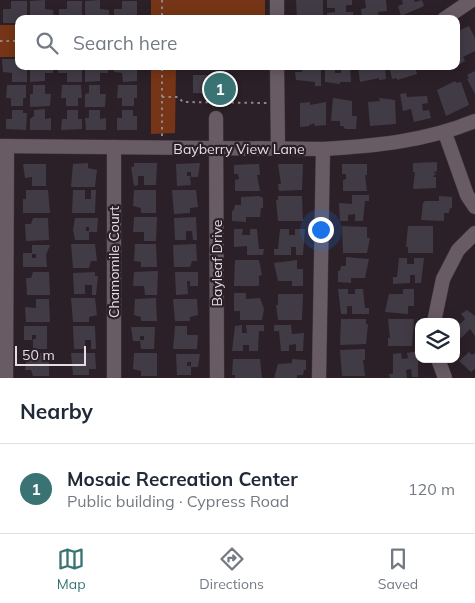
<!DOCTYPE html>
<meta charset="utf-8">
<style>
:root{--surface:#fff;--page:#f6f6f7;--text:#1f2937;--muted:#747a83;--line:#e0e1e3;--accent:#3a7373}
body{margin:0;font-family:Mulish,sans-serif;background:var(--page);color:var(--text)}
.controls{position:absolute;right:15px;bottom:15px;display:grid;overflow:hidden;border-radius:10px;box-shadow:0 2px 12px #0003}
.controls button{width:45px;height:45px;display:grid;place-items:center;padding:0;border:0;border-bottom:1px solid var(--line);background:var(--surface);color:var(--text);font:25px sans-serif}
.scale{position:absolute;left:15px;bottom:12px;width:71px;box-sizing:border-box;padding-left:5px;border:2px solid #e4dce1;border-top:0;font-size:14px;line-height:18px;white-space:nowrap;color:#e4dce1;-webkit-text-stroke:4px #2b2027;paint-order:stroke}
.you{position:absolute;left:320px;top:229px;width:18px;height:18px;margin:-12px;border:4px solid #fff;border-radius:50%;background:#1a73e8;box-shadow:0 0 0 8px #1a73e833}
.badge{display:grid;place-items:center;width:32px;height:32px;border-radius:50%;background:var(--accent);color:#fff;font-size:16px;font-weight:700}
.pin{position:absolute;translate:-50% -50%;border:2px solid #fff;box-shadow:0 1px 5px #0006}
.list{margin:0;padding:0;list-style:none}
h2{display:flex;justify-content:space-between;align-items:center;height:65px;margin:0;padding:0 20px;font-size:21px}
h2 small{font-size:16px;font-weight:400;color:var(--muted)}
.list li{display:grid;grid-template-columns:32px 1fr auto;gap:15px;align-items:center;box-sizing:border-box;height:90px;padding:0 20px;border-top:1px solid var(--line)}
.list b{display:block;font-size:19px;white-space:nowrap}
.list p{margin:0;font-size:16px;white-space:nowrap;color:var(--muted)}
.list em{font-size:16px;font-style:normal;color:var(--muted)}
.icon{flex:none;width:28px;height:28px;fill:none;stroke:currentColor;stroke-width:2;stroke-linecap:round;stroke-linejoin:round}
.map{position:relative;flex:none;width:475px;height:378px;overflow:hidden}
.search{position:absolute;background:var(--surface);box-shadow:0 2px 12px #0003;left:15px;right:15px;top:15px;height:55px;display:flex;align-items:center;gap:12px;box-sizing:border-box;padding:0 18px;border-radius:10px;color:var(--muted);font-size:19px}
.sheet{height:155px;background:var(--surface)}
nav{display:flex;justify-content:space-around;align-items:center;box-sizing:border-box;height:70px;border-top:1px solid var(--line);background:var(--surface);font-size:14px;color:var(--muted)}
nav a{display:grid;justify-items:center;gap:2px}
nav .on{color:var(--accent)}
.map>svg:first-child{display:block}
</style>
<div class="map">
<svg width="475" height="378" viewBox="0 0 475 378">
<rect width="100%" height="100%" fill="#2b2027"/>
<g fill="#763516">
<rect x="151" y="0" width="114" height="19"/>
<rect x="0" y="25" width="19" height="32"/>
<polygon points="151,66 176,66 175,133 151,134"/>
</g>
<g fill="#413b46">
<polygon points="45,0 45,9 53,10 54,19 30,18 30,1"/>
<polygon points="100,0 100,9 109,10 109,19 85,18 85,1"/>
<polygon points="296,0 323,0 323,19 297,19"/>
<polygon points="327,0 352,0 352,5 346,5 346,12 353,12 353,19 327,19 327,13 335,12 335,8 327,8"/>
<polygon points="365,0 386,0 387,11 378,12 379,17 374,19 362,19 361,9 366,8"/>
<polygon points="402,0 414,0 415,2 422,0 424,6 401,16 398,6 403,4"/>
<polygon points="11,1 27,1 27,19 19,19 19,23 3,23 3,9 11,9"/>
<polygon points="67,1 82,1 82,17 59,19 59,9 67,9"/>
<polygon points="122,1 137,1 137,19 114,19 114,9 122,9"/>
<polygon points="469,26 475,38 475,51 463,57 465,61 460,64 456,57 456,46 460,45 456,39 456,32"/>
<polygon points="2,59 19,59 19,66 27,66 27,82 12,82 12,73 3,72"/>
<polygon points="30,66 53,66 53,73 45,73 45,81 30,82"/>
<polygon points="58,66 82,66 82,82 67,82 67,73 58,73"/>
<polygon points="85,66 108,66 108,73 100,73 100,81 85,82"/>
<polygon points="113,66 137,66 137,81 123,82 122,73 114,72"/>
<polygon points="302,66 321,69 321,86 315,86 315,82 296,80 295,72 302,72"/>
<polygon points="325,66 335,66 335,73 341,73 341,66 350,66 351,82 340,82 340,84 325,82"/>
<polygon points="358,66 385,66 386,79 379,80 379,78 360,82"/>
<polygon points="389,66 400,66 401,69 415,66 417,74 397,80 397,78 392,79"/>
<polygon points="475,71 475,94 467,79 469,78 467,75"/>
<polygon points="193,75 207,75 207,78 211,78 211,83 231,83 231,94 193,93"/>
<polygon points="455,81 456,83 461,82 469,105 446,116 437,90"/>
<polygon points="7,85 26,85 26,98 23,98 23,106 11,106 11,98 6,98"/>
<polygon points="33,85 45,85 45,94 51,94 50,106 30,107 30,94 33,94"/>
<polygon points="62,85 81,85 82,98 78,98 78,106 66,106 66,98 61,98"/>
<polygon points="89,85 100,85 100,94 106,94 105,107 85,107 85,94 89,93"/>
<polygon points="118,85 137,85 137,98 134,98 134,106 122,106 122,98 117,98"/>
<polygon points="406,93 407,97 427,96 428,103 422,104 423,111 429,110 431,118 414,122 411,109 403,111 400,94"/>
<polygon points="333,98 352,101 352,116 357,116 356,129 345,129 343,126 340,126 340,121 331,121"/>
<polygon points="379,98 395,100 396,124 370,126 368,102 380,101"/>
<polygon points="310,102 310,105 326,102 326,125 315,126 314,123 311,125 311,123 309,126 300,127 300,103"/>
<polygon points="45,109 45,119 51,118 51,130 30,130 30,119 34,116 34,110"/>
<polygon points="12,110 23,110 23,113 27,113 26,130 6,129 6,119 12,119"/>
<polygon points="67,110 78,110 78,119 82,119 82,129 61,130 62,119 67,119"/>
<polygon points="89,110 100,110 100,119 106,118 106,130 86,130 85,118 89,118"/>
<polygon points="122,110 133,110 133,116 137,116 137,130 117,130 117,118 122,118"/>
<polygon points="437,162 437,171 433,173 436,173 433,177 436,177 436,188 413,189 415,172 413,172 413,163"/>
<polygon points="88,163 88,168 97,170 95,187 71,187 73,164"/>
<polygon points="134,163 157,163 156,185 144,185 144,176 138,176 138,185 134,186 131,167 134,167"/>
<polygon points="200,163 198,177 191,177 191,172 187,172 187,176 190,176 191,185 177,186 176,164"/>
<polygon points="23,164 46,164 46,186 32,186 32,177 25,178"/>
<polygon points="259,164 260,175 257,175 260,191 235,191 235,180 239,179 238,174 234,174 234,165"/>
<polygon points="278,164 303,164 302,190 279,191 278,184 281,184"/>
<polygon points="342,164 367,164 367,175 365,175 367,191 343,191 343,180 346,179 346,174 342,174"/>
<polygon points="26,190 48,190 50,213 23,213 23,199 26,199"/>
<polygon points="73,190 85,190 85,199 91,199 91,190 96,190 95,213 72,213"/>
<polygon points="134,190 156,190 156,213 141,213 141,208 133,206"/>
<polygon points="172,190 196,190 198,207 190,208 190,213 174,214"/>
<polygon points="352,195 369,195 369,201 365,201 363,221 355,221 355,214 348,215 348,221 340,221 339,203 352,204"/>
<polygon points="259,196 263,198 263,208 261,208 260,217 246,217 246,222 232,221 232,211 234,210 235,205 241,205 241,197"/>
<polygon points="278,196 302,196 303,221 278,221 276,200 278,200"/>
<polygon points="439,196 452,197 452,208 450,208 449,213 444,213 444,221 421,220 423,203 425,201 439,201"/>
<polygon points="134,217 157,217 156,241 144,241 144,232 133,232"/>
<polygon points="196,217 197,240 193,240 192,231 186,231 186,240 175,240 174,218"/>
<polygon points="33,218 48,218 49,240 26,241 25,224 31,224"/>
<polygon points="75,218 98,218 97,232 89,232 89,227 86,227 86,231 89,231 89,240 75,240 73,230"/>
<polygon points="342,226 367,227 367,238 370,238 367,253 343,253"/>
<polygon points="408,226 433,226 433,253 408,253 408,247 406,247"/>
<polygon points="234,229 243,229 242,235 250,235 250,229 257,229 259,249 264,249 263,255 247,255 247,246 234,247"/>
<polygon points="280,229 289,229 289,235 295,235 295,229 305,229 303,255 296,255 296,247 291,247 291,255 274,255 274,249 278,249"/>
<polygon points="71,244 95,244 97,261 91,261 89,268 73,268"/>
<polygon points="135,244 156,244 157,267 141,267 141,262 134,261"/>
<polygon points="196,244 197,261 192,261 190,267 174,267 173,245"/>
<polygon points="32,245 50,245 46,255 47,267 23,267 23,253 32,253 32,258 36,258 36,254 32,254"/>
<polygon points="346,257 369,259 365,278 351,278 351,283 338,282 338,271 340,271 341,266 346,266"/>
<polygon points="399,258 407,258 407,264 414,264 414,258 424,258 421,283 415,283 415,275 410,275 410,283 393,284 393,277 397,277"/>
<polygon points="235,260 259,260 262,275 259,276 259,286 234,286"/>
<polygon points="297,260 297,269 303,269 303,286 292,286 292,281 278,281 274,263"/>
<polygon points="158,271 157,295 145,295 144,286 133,286 134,272"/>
<polygon points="33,272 49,272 50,295 27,295 26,278 31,278"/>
<polygon points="95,272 95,276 98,276 96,295 92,295 92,285 85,285 85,294 74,294 73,273"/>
<polygon points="175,272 198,272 198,286 190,286 190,281 187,281 188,294 176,295"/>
<polygon points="338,289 348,289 348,294 355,294 355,289 363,289 365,308 369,308 369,314 352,314 352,306 347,306 347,314 341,314"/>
<polygon points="403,289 414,289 414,306 408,306 408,314 385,312 389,294 403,294"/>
<polygon points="234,293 246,293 246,299 260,298 264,309 262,320 240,320 240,311 234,311"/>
<polygon points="278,294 303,294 302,320 278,320 276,305 278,305"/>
<polygon points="71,298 95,298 97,315 89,317 89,322 73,322"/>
<polygon points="156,298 157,321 141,321 141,317 134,315 135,299"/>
<polygon points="36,299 49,299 50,322 26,322 25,307 36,308"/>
<polygon points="173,299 197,299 198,315 190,317 190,321 175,321"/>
<polygon points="467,310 475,316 475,336 470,329 461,338 456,333 456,322 452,322 456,319 460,324 465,319 461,314"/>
<polygon points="341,319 366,319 366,324 368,324 366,344 340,345"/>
<polygon points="388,319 414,319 412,346 388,346 388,338 390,338"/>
<polygon points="242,325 242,333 247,333 246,325 264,325 264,331 259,331 258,351 249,351 249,345 243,345 243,351 232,351 235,326"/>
<polygon points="274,325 291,325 292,334 304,333 303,351 296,351 296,344 289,345 289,351 281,351 279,331 274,331"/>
<polygon points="24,326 47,326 47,349 33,349 33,339 36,339 36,335 32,335 32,340 24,340"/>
<polygon points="73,326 95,326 96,349 91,349 91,340 85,340 85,349 74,349"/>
<polygon points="175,326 187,326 187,335 198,335 197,349 173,349"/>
<polygon points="131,327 155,327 154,349 141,349 140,340 144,340 144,336 140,336 140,341 133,341"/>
<polygon points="365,349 365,360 363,360 365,376 342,376 340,350"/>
<polygon points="418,351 418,377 412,377 411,369 406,370 407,378 390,378 389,374 393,374 393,354 401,353 402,359 408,358 407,353"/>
<polygon points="469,352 472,355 475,353 475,369 471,372 459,361"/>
<polygon points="27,353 49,353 49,376 33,376 31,370 25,370"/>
<polygon points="71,353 95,353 96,369 89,369 89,375 73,375"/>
<polygon points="134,353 157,353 157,376 141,376 141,371 133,369"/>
<polygon points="176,354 200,354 198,367 191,367 191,362 187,362 187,366 191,366 191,375 177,375"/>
<polygon points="233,359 260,359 262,378 235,378 235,375 232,375"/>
<polygon points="292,359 306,360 306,370 304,370 303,375 297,375 297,378 274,378 278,364 292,363"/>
</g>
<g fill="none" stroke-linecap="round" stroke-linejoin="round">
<g stroke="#453c42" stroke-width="15">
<g id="minor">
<polyline points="277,0 277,19"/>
<polyline points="444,19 472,0"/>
<polyline points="277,66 278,149"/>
<polyline points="216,118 217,378"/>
<polyline points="445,133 467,195 475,207"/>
<path d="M0,146L323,149C375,146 427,141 475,121"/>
<polyline points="434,322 443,279 458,250 475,233"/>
<polyline points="438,359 445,378"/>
<polyline points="6,378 7,146"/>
<polyline points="114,378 114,147"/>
<polyline points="319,378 323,149"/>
</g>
</g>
<g stroke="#8f868c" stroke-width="2" stroke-dasharray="2.5 4" stroke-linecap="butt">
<polyline points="162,0 162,19"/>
<polyline points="0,41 19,41"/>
<polyline points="162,97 178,97 183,102 267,103"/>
<polyline points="162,136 162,66"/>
</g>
<use href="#minor" stroke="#695b64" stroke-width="14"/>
</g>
<g text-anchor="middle" stroke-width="4.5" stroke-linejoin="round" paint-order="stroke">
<g font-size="14" fill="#e4dce1" stroke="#2b2027">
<text x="239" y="154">Bayberry View Lane</text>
<text transform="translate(114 262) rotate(-90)" y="5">Chamomile Court</text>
<text transform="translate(217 263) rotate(-90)" y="5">Bayleaf Drive</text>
</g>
</g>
</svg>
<div class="controls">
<button><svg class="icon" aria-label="layers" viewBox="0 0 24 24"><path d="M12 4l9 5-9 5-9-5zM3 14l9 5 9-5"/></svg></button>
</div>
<div class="scale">50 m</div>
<div class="you"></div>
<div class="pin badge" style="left:220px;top:89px">1</div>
<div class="search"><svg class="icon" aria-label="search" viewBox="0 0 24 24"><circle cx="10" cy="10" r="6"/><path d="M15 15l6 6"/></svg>Search here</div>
</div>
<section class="sheet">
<h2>Nearby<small></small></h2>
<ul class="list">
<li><span class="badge">1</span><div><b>Mosaic Recreation Center</b><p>Public building · Cypress Road</p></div><em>120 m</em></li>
</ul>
</section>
<nav>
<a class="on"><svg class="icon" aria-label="map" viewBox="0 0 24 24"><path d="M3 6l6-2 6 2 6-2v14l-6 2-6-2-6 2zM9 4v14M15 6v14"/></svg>Map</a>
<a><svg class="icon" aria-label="directions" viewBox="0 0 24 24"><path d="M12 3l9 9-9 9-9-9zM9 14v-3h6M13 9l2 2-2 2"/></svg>Directions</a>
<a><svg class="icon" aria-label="saved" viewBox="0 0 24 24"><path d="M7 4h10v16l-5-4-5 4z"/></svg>Saved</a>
</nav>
